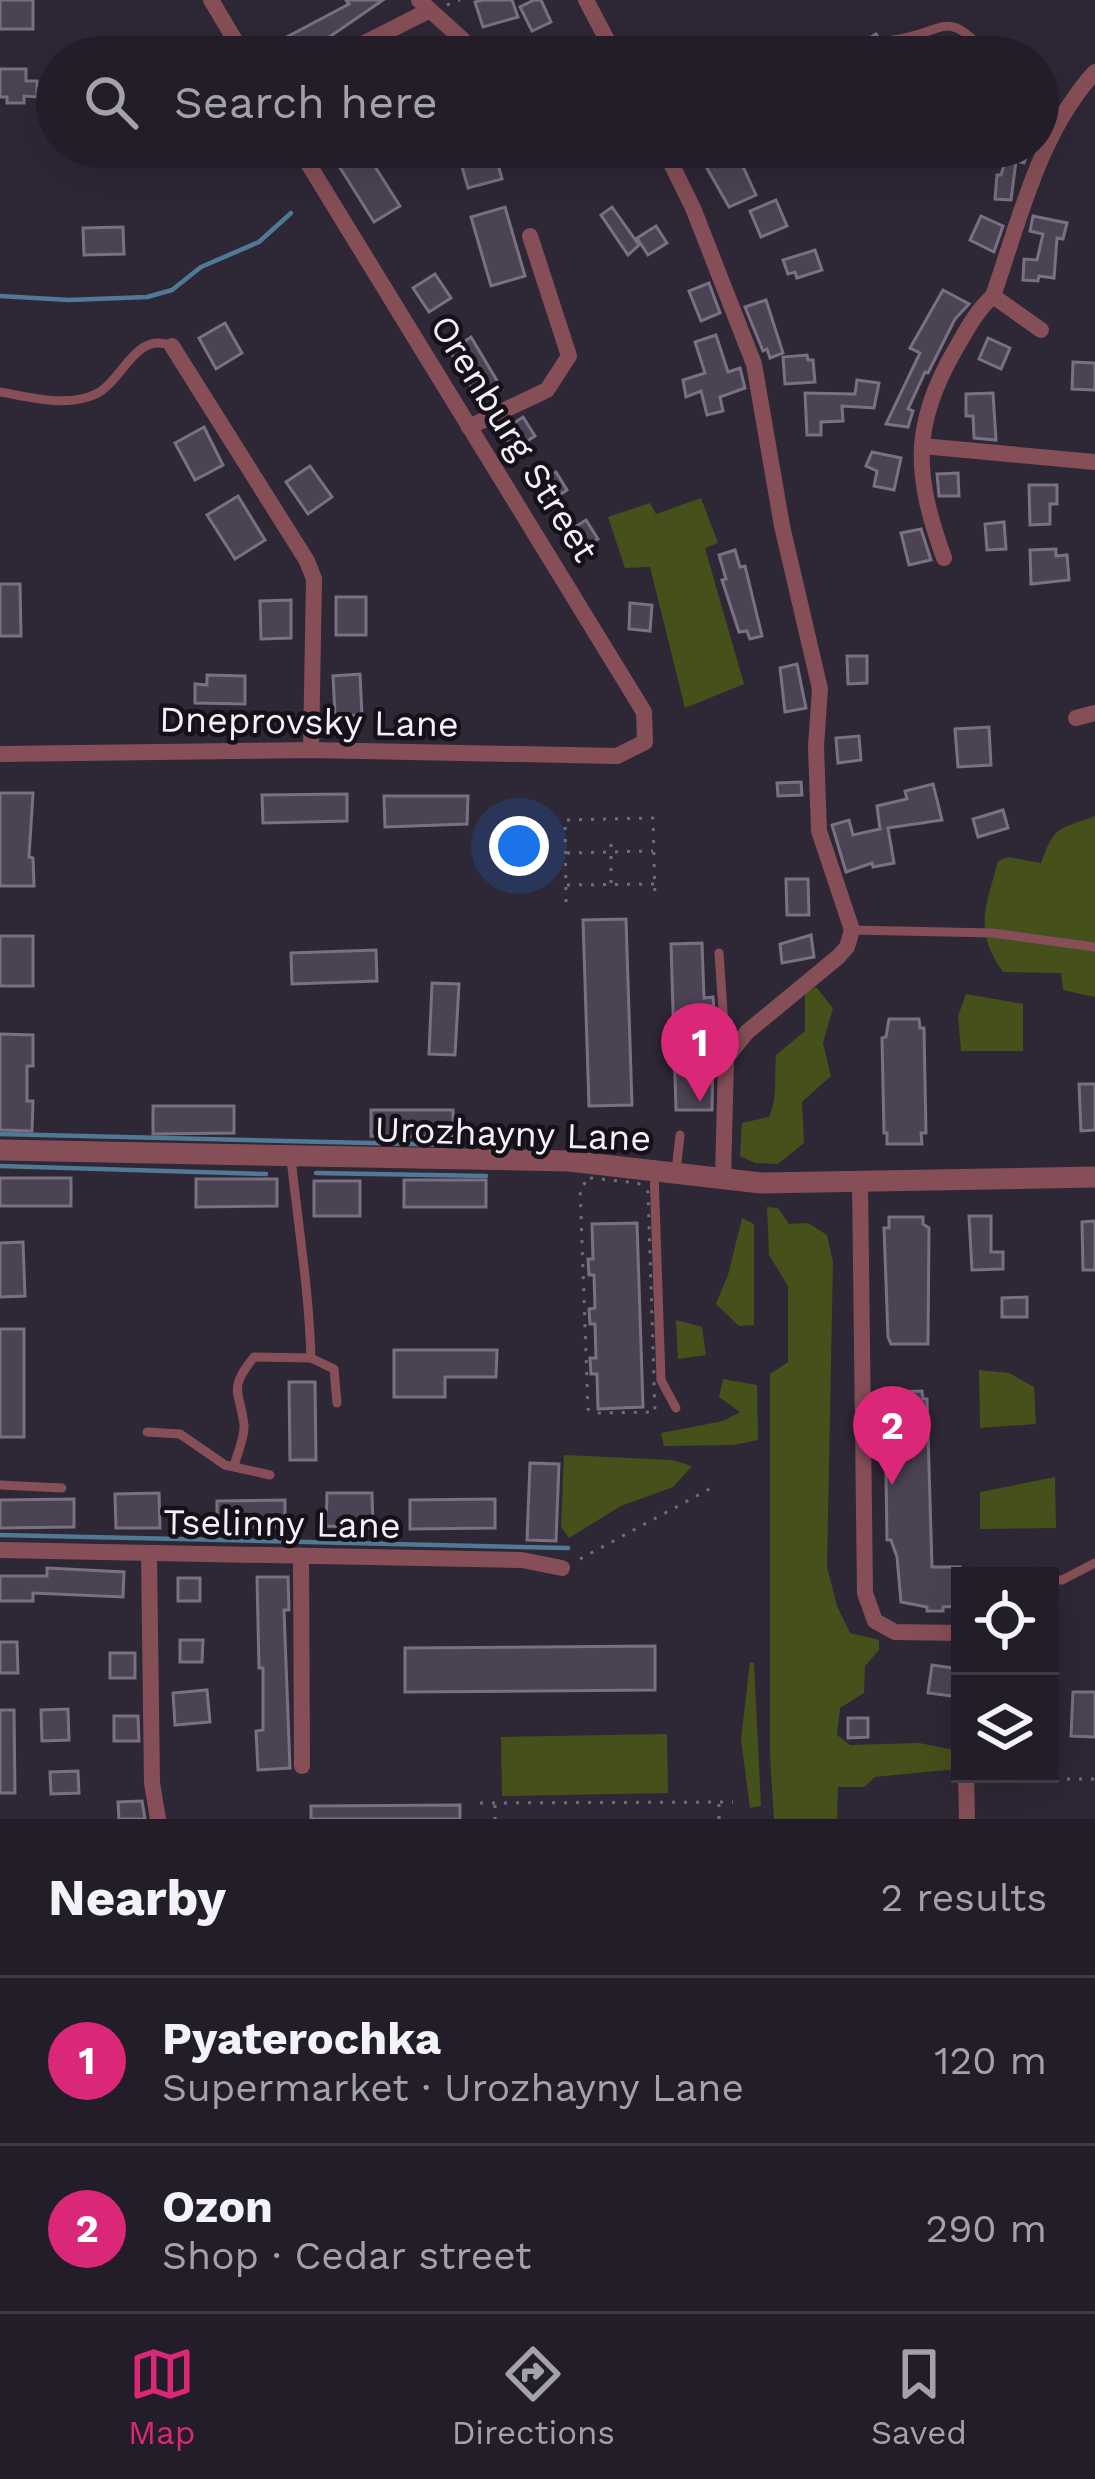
<!DOCTYPE html>
<meta charset="utf-8">
<style>
:root{--surface:#221d28;--page:#2e2a34;--text:#f1f3f6;--muted:#a2a2a8;--line:#3f3b45;--accent:#db2777}
body{margin:0;font-family:"Work Sans",sans-serif;background:var(--page);color:var(--text)}
.controls{position:absolute;right:36px;bottom:36px;display:grid;overflow:hidden;border-radius:0px;box-shadow:0 12px 48px #0002}
.controls button{width:108px;height:108px;display:grid;place-items:center;padding:0;border:0;border-bottom:3px solid var(--line);background:var(--surface);color:var(--text);font:60px sans-serif}
.you{position:absolute;left:519px;top:846px;width:42px;height:42px;margin:-30px;border:9px solid #fff;border-radius:50%;background:#1a73e8;box-shadow:0 0 0 18px #1a73e833}
.badge{display:grid;place-items:center;width:78px;height:78px;border-radius:50%;background:var(--accent);color:#fff;font-size:39px;font-weight:700}
.pin{position:absolute;translate:-50% -99px;filter:drop-shadow(0 3px 6px #0008)}
.pin::after{content:'';position:absolute;top:63px;width:42px;height:36px;background:inherit;clip-path:polygon(0 0,100% 0,50% 100%)}
.list{margin:0;padding:0;list-style:none}
h2{display:flex;justify-content:space-between;align-items:center;height:156px;margin:0;padding:0 48px;font-size:51px}
h2 small{font-size:39px;font-weight:400;color:var(--muted)}
.list li{display:grid;grid-template-columns:78px 1fr auto;gap:36px;align-items:center;box-sizing:border-box;height:168px;padding:0 48px;border-top:3px solid var(--line)}
.list b{display:block;font-size:45px;white-space:nowrap}
.list p{margin:0;font-size:39px;white-space:nowrap;color:var(--muted)}
.list em{font-size:39px;font-style:normal;color:var(--muted)}
.icon{flex:none;width:66px;height:66px;fill:none;stroke:currentColor;stroke-width:2;stroke-linecap:round;stroke-linejoin:round}
.map{position:relative;flex:none;width:1095px;height:1819px;overflow:hidden}
.search{position:absolute;background:var(--surface);box-shadow:0 12px 48px #0002;left:36px;right:36px;top:36px;height:132px;display:flex;align-items:center;gap:30px;box-sizing:border-box;padding:0 42px;border-radius:66px;color:var(--muted);font-size:45px}
.sheet{height:492px;background:var(--surface)}
nav{display:flex;justify-content:space-around;align-items:center;box-sizing:border-box;height:168px;border-top:3px solid var(--line);background:var(--surface);font-size:33px;color:var(--muted)}
nav a{display:grid;justify-items:center;gap:6px}
nav .on{color:var(--accent)}
.map>svg:first-child{display:block}
</style>
<div class="map">
<svg width="1095" height="1819" viewBox="0 0 1095 1819">
<rect width="100%" height="100%" fill="#2e2736"/>
<g fill="#46501a">
<polygon points="701,498 718,543 705,548 744,684 685,708 650,567 625,568 608,517 650,503 656,514"/>
<path d="M1095,816V997L1063,990L1061,973L1003,972C973,930 986,907 998,861L1008,857L1041,863C1055,825 1058,830 1095,816Z"/>
<path d="M816,987L833,1008L823,1043L831,1076L802,1102L804,1143L778,1164L755,1163L740,1156L742,1123L769,1117C778,1095 774,1079 776,1055L805,1031V993Z"/>
<polygon points="966,994 1023,1004 1023,1051 961,1051 958,1016"/>
<polygon points="767,1207 778,1208 789,1224 808,1223 827,1235 833,1262 827,1567 837,1606 850,1633 879,1640 879,1650 865,1666 864,1693 840,1708 837,1735 850,1745 919,1743 960,1751 957,1769 875,1777 864,1787 838,1787 837,1819 774,1819 770,1757 770,1374 788,1362 788,1286 769,1255"/>
<polygon points="742,1218 754,1224 754,1325 739,1326 716,1304 728,1275"/>
<polygon points="676,1320 702,1327 706,1355 678,1359"/>
<polygon points="979,1370 1009,1373 1034,1387 1036,1424 980,1428"/>
<polygon points="723,1379 757,1385 758,1440 733,1445 664,1446 661,1433 723,1421 740,1412 719,1397"/>
<polygon points="564,1455 672,1460 692,1466 673,1487 621,1506 569,1538 561,1527"/>
<polygon points="1055,1477 1056,1528 980,1529 980,1492"/>
<polygon points="750,1662 754,1663 761,1806 750,1808 741,1739"/>
<polygon points="667,1734 668,1793 502,1796 501,1737"/>
</g>
<g fill="none" stroke-linecap="round" stroke-linejoin="round">
<g stroke="#507995" stroke-width="4.5">
<polyline points="0,296 69,300 147,297 172,290 201,267 259,242 291,213"/>
<polyline points="0,1134 454,1145"/>
<polyline points="0,1166 266,1174"/>
<polyline points="316,1173 486,1176"/>
<polyline points="0,1535 568,1548"/>
</g>
</g>
<g fill="#4b4353" stroke="#797082" stroke-width="3">
<rect x="0" y="0" width="33" height="29"/>
<polygon points="346,0 383,0 309,51 307,47 288,57 273,57 268,47 349,4"/>
<polygon points="483,0 512,0 518,17 483,27 475,2"/>
<polygon points="534,0 541,0 551,22 532,31 520,7"/>
<polygon points="876,34 891,57 838,57"/>
<polygon points="0,69 26,69 26,81 37,81 37,97 24,96 24,103 7,103 7,97 0,97"/>
<polygon points="695,147 734,147 756,195 729,207"/>
<polygon points="1010,147 1030,147 1024,163 1016,161 1011,200 995,199 997,175 1001,175"/>
<polygon points="365,151 400,206 374,222 339,166"/>
<polygon points="495,154 502,179 468,188 461,163"/>
<polygon points="776,200 787,226 761,237 750,211"/>
<polygon points="505,207 525,276 491,286 471,217"/>
<polygon points="612,207 639,245 628,255 601,215"/>
<polygon points="981,216 1003,226 994,252 970,240"/>
<polygon points="1033,216 1067,223 1063,239 1057,238 1054,278 1039,276 1038,281 1023,280 1024,259 1037,260 1043,234 1030,231"/>
<polygon points="656,226 667,243 648,255 637,238"/>
<polygon points="123,227 124,254 84,255 83,228"/>
<polygon points="815,250 822,270 797,278 795,272 788,274 783,260"/>
<polygon points="435,274 451,298 429,312 413,288"/>
<polygon points="709,283 720,313 701,321 689,291"/>
<polygon points="943,290 969,304 955,319 928,373 925,372 908,409 913,411 908,427 886,424 920,353 910,348"/>
<polygon points="766,300 783,353 770,358 767,349 763,351 745,307"/>
<polygon points="225,323 242,353 216,369 199,338"/>
<polygon points="716,335 728,372 740,368 745,388 720,397 723,411 707,415 701,391 686,397 683,380 705,373 695,342"/>
<polygon points="471,337 502,389 480,403 450,351"/>
<polygon points="988,338 1010,348 1001,369 979,359"/>
<polygon points="807,355 808,360 813,360 815,382 785,384 783,357"/>
<polygon points="1073,362 1095,363 1095,390 1072,389"/>
<polygon points="857,380 879,383 874,408 842,406 843,421 821,422 821,435 807,435 805,393 855,394"/>
<polygon points="993,393 996,440 974,438 973,416 966,416 966,394"/>
<polygon points="523,417 535,436 513,450 502,431"/>
<polygon points="204,427 223,465 195,480 175,443"/>
<polygon points="872,452 901,458 894,490 874,486 877,471 866,466"/>
<polygon points="310,466 332,497 308,514 286,482"/>
<polygon points="556,472 567,490 546,504 534,486"/>
<polygon points="958,473 959,496 939,496 937,474"/>
<polygon points="1029,485 1057,485 1057,504 1050,504 1050,524 1030,525"/>
<polygon points="238,496 265,540 235,559 207,515"/>
<polygon points="586,520 598,539 576,552 564,534"/>
<polygon points="1004,522 1006,549 987,550 985,524"/>
<polygon points="921,529 931,560 909,565 901,533"/>
<polygon points="1056,549 1056,556 1067,555 1069,580 1031,584 1030,550"/>
<polygon points="735,550 740,567 745,566 762,636 750,639 747,631 739,632 722,580 726,579 719,555"/>
<polygon points="0,584 20,584 21,636 0,636"/>
<rect x="336" y="597" width="30" height="38"/>
<polygon points="291,600 291,638 261,639 260,601"/>
<polygon points="630,603 652,605 650,631 629,629"/>
<polygon points="847,656 867,656 867,683 848,684"/>
<polygon points="797,664 806,708 785,712 780,668"/>
<polygon points="360,674 362,715 335,716 333,676"/>
<polygon points="207,675 245,676 245,704 195,703 195,684 207,685"/>
<polygon points="989,727 991,765 958,767 955,729"/>
<polygon points="859,736 861,760 838,763 836,738"/>
<polygon points="801,782 802,795 778,796 777,783"/>
<polygon points="933,784 942,820 888,828 894,863 873,867 872,863 846,872 832,825 849,820 853,835 880,829 877,806 907,799 905,791"/>
<polygon points="0,793 33,793 29,857 33,858 34,886 0,886"/>
<polygon points="347,794 347,821 263,823 262,795"/>
<polygon points="384,796 468,796 467,824 385,827"/>
<polygon points="1003,810 1008,828 978,837 973,819"/>
<polygon points="786,879 808,879 809,915 787,915"/>
<polygon points="626,919 632,1105 589,1106 583,920"/>
<polygon points="811,935 814,957 782,963 780,944"/>
<rect x="0" y="936" width="33" height="50"/>
<polygon points="702,943 704,998 713,997 714,1010 712,1110 676,1110 671,944"/>
<polygon points="376,950 377,981 292,984 291,953"/>
<polygon points="432,983 459,984 455,1055 429,1054"/>
<polygon points="889,1019 919,1019 920,1028 924,1028 926,1133 921,1133 922,1144 887,1144 887,1133 884,1133 882,1038 886,1037"/>
<polygon points="0,1034 33,1035 33,1066 27,1066 27,1101 33,1101 32,1131 0,1130"/>
<polygon points="1079,1084 1095,1084 1095,1130 1081,1131"/>
<polygon points="153,1106 234,1106 234,1133 153,1134"/>
<polygon points="371,1110 453,1110 453,1137 371,1136"/>
<rect x="0" y="1178" width="71" height="28"/>
<polygon points="196,1179 277,1179 277,1206 196,1207"/>
<rect x="404" y="1180" width="82" height="27"/>
<rect x="314" y="1181" width="46" height="35"/>
<polygon points="969,1216 991,1216 991,1252 1003,1252 1003,1269 972,1270"/>
<polygon points="889,1217 923,1217 923,1224 929,1228 928,1344 891,1344 888,1337 884,1228 889,1228"/>
<polygon points="1095,1221 1095,1270 1083,1270 1082,1222"/>
<polygon points="637,1223 643,1407 598,1409 597,1374 591,1374 590,1358 596,1358 595,1324 590,1324 589,1309 595,1308 594,1275 589,1275 588,1259 593,1259 592,1224"/>
<polygon points="23,1242 25,1296 0,1297 0,1243"/>
<polygon points="1027,1297 1027,1317 1002,1317 1002,1298"/>
<rect x="0" y="1329" width="24" height="108"/>
<polygon points="394,1350 497,1350 496,1377 445,1377 445,1397 394,1397"/>
<polygon points="289,1382 315,1382 316,1460 290,1460"/>
<polygon points="922,1391 923,1399 927,1399 932,1567 960,1567 960,1606 943,1607 943,1611 927,1611 927,1607 901,1602 897,1557 891,1540 887,1540 885,1411 889,1411 892,1392"/>
<polygon points="530,1463 559,1464 556,1541 527,1540"/>
<polygon points="159,1493 160,1528 116,1528 115,1494"/>
<polygon points="327,1493 372,1493 373,1528 326,1526"/>
<polygon points="74,1499 74,1527 0,1528 0,1500"/>
<polygon points="495,1499 495,1528 410,1529 410,1500"/>
<polygon points="285,1500 285,1527 217,1528 217,1501"/>
<polygon points="47,1568 124,1572 123,1597 33,1593 33,1601 0,1601 0,1576 47,1576"/>
<polygon points="257,1577 288,1577 289,1610 284,1610 290,1768 258,1770 256,1731 263,1730 263,1668 259,1668"/>
<rect x="178" y="1578" width="22" height="23"/>
<polygon points="180,1640 203,1640 202,1662 180,1662"/>
<polygon points="0,1642 17,1642 18,1673 0,1673"/>
<polygon points="655,1646 655,1690 405,1692 405,1648"/>
<rect x="110" y="1653" width="25" height="25"/>
<polygon points="932,1665 960,1669 960,1697 928,1693"/>
<polygon points="207,1690 210,1722 175,1725 173,1693"/>
<polygon points="1073,1692 1095,1692 1095,1737 1071,1736"/>
<polygon points="68,1709 69,1740 42,1741 41,1710"/>
<polygon points="0,1710 14,1710 15,1793 0,1793"/>
<polygon points="114,1716 138,1716 139,1741 114,1741"/>
<polygon points="848,1718 868,1718 868,1737 848,1738"/>
<polygon points="78,1771 79,1793 51,1794 50,1772"/>
<polygon points="142,1801 145,1819 119,1819 118,1802"/>
<polygon points="460,1805 460,1819 311,1819 311,1806"/>
</g>
<g fill="none" stroke-linecap="round" stroke-linejoin="round">
<g stroke="#726c79" stroke-width="3" stroke-dasharray="3 9" stroke-linecap="butt">
<polyline points="447,5 460,0"/>
<polyline points="611,844 611,884"/>
<polyline points="567,853 653,851"/>
<polyline points="567,885 654,884"/>
<polyline points="566,902 565,820 653,818 655,899"/>
<polygon points="590,1178 638,1183 648,1192 655,1412 594,1413 588,1409 580,1188"/>
<polyline points="580,1559 715,1486"/>
<polyline points="983,1779 1095,1779"/>
<polyline points="480,1803 733,1802"/>
<polyline points="719,1804 719,1819"/>
<polyline points="495,1805 495,1819"/>
</g>
<g stroke="#864f57" stroke-width="9">
<path d="M893,40C949,32 944,6 990,57"/>
<polyline points="1038,101 1062,114"/>
<path d="M0,392C30,397 67,408 96,394C123,381 135,330 172,346"/>
<polyline points="852,930 992,933 1095,947"/>
<polyline points="719,953 726,1055"/>
<path d="M291,1158C298,1225 309,1290 311,1358"/>
<polyline points="676,1171 680,1135"/>
<polyline points="654,1172 661,1380 676,1408"/>
<polyline points="147,1432 180,1434 225,1465 270,1475"/>
<path d="M234,1466C237,1454 245,1437 244,1425C240,1391 227,1390 254,1357L311,1358L334,1369L337,1403"/>
<polyline points="0,1485 62,1488"/>
<polyline points="1050,1580 1062,1580 1095,1563"/>
</g>
<g stroke="#864f57" stroke-width="16">
<polyline points="211,0 245,57"/>
<polyline points="419,0 463,40 474,57"/>
<polyline points="586,0 616,57"/>
<polyline points="337,57 428,11"/>
<polyline points="663,147 693,208 754,364 782,526 820,689 816,746 819,831 852,930 847,947 838,957 747,1032 726,1058 723,1179"/>
<polyline points="993,296 1041,330"/>
<polyline points="172,346 307,561 314,579 311,750"/>
<polyline points="469,427 547,390 569,356 530,236"/>
<polyline points="922,446 1095,462"/>
<path d="M944,558C915,477 910,427 955,350C966,331 976,311 993,296C1020,219 1039,133 1095,72"/>
<polyline points="1076,718 1095,713"/>
<polyline points="0,754 311,750 617,756 645,742 644,712 298,147"/>
<polyline points="860,1182 865,1593 875,1621 895,1632 960,1633"/>
<polyline points="0,1550 522,1560 562,1568"/>
<polyline points="149,1554 152,1783 158,1819"/>
<polyline points="301,1556 302,1766"/>
<polyline points="966,1774 967,1819"/>
</g>
<polyline stroke="#864f57" stroke-width="21" points="0,1150 569,1161 761,1183 1095,1177"/>
</g>
<g text-anchor="middle" stroke-width="9" stroke-linejoin="round" paint-order="stroke">
<g font-size="36" fill="#f4eff9" stroke="#151118">
<text transform="translate(515 438) rotate(58)" y="13">Orenburg Street</text>
<text transform="translate(309 721) rotate(1)" y="13">Dneprovsky Lane</text>
<text transform="translate(513 1133) rotate(2)" y="13">Urozhayny Lane</text>
<text transform="translate(282 1523) rotate(1)" y="13">Tselinny Lane</text>
</g>
</g>
</svg>
<div class="controls">
<button><svg class="icon" aria-label="locate" viewBox="0 0 24 24"><circle cx="12" cy="12" r="6"/><path d="M12 2v4M12 18v4M2 12h4M18 12h4"/></svg></button>
<button><svg class="icon" aria-label="layers" viewBox="0 0 24 24"><path d="M12 4l9 5-9 5-9-5zM3 14l9 5 9-5"/></svg></button>
</div>
<div class="you"></div>
<div class="pin badge" style="left:700px;top:1102px">1</div>
<div class="pin badge" style="left:892px;top:1485px">2</div>
<div class="search"><svg class="icon" aria-label="search" viewBox="0 0 24 24"><circle cx="10" cy="10" r="6"/><path d="M15 15l6 6"/></svg>Search here</div>
</div>
<section class="sheet">
<h2>Nearby<small>2 results</small></h2>
<ul class="list">
<li><span class="badge">1</span><div><b>Pyaterochka</b><p>Supermarket · Urozhayny Lane</p></div><em>120 m</em></li>
<li><span class="badge">2</span><div><b>Ozon</b><p>Shop · Cedar street</p></div><em>290 m</em></li>
</ul>
</section>
<nav>
<a class="on"><svg class="icon" aria-label="map" viewBox="0 0 24 24"><path d="M3 6l6-2 6 2 6-2v14l-6 2-6-2-6 2zM9 4v14M15 6v14"/></svg>Map</a>
<a><svg class="icon" aria-label="directions" viewBox="0 0 24 24"><path d="M12 3l9 9-9 9-9-9zM9 14v-3h6M13 9l2 2-2 2"/></svg>Directions</a>
<a><svg class="icon" aria-label="saved" viewBox="0 0 24 24"><path d="M7 4h10v16l-5-4-5 4z"/></svg>Saved</a>
</nav>
